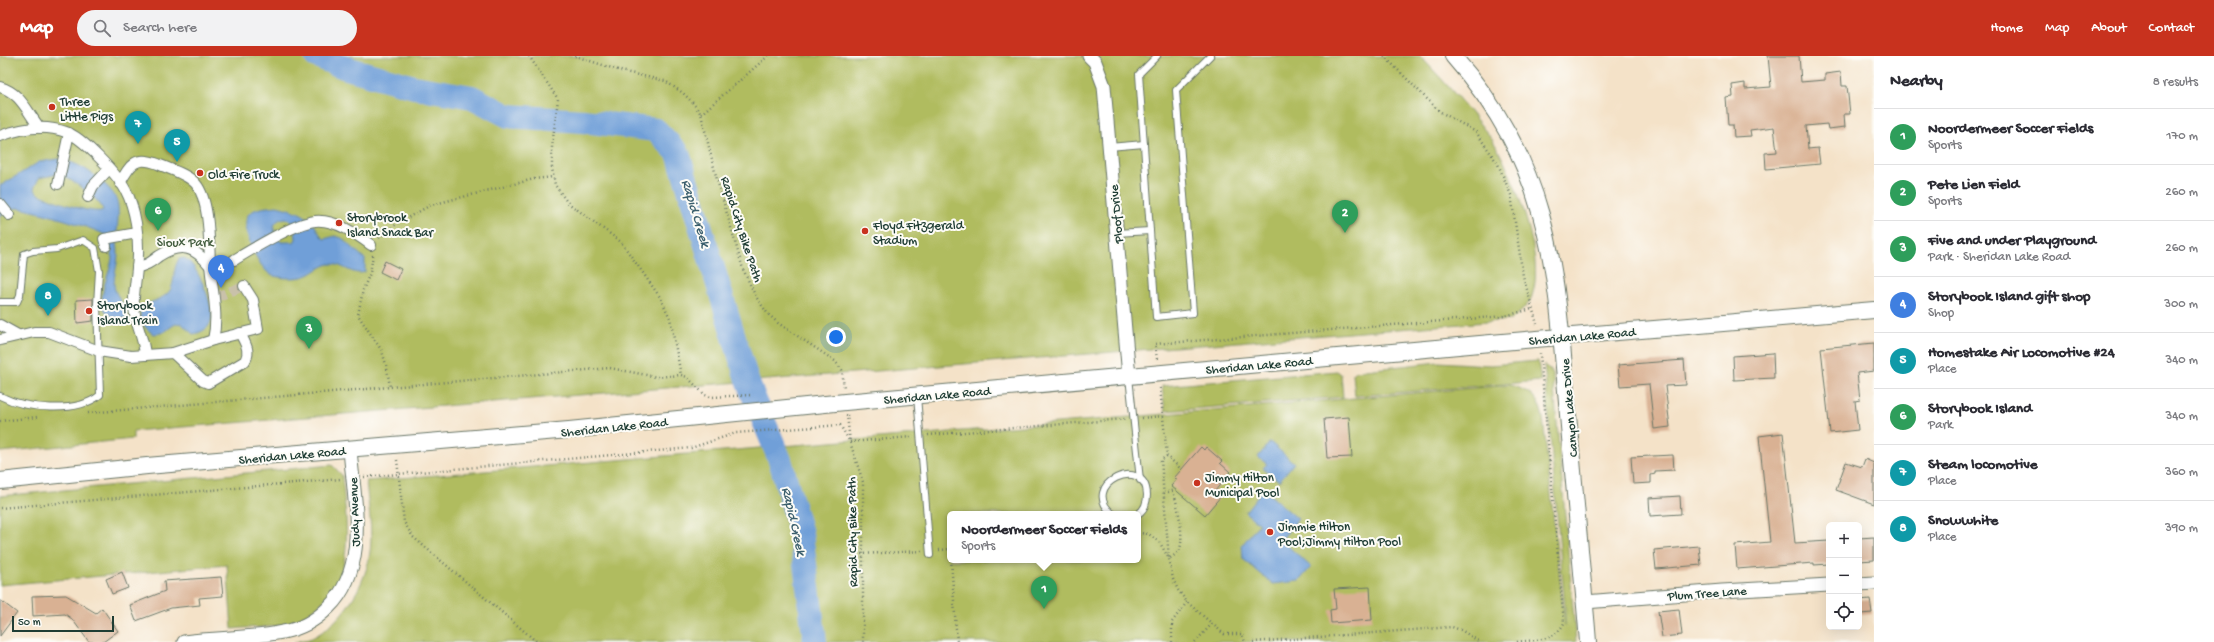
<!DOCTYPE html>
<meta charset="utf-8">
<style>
:root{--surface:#fff;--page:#f2f2f3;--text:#2b2b33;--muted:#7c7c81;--line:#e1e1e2;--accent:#c8321e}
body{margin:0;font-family:"Gochi Hand",sans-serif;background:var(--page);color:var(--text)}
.controls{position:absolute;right:12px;bottom:12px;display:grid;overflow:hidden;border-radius:6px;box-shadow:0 4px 16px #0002}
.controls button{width:36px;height:36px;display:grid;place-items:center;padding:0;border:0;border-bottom:1px solid var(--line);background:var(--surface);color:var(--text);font:20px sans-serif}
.scale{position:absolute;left:12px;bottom:10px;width:102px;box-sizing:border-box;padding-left:4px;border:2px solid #1f3d34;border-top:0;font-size:11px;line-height:14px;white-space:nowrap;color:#1f3d34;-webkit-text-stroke:3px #fdfcf7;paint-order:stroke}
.you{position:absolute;left:836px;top:281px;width:14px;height:14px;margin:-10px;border:3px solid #fff;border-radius:50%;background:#1a73e8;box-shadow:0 0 0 6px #1a73e833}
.badge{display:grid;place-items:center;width:26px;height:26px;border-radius:50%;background:var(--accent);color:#fff;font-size:13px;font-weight:700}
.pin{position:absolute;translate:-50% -33px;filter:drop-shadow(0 1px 2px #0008)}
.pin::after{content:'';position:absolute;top:21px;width:14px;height:12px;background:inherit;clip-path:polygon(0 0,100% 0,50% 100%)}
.popup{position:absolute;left:947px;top:455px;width:194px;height:52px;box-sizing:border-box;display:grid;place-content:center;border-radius:6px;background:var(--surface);filter:drop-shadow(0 1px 3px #0005);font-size:13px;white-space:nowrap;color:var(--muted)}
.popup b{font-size:15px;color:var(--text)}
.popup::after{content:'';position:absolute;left:50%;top:100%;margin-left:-8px;border:8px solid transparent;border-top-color:var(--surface)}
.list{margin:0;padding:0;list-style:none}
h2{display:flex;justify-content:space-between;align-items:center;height:52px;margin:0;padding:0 16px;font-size:17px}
h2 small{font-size:13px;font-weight:400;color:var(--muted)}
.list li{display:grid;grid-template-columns:26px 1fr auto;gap:12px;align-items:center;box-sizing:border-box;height:56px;padding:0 16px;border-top:1px solid var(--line)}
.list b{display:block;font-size:15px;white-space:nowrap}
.list p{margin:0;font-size:13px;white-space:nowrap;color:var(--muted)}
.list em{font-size:13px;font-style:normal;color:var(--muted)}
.icon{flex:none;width:22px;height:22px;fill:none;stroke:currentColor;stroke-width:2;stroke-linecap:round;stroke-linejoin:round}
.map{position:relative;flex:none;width:1874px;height:586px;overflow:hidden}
header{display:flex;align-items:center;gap:24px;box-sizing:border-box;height:56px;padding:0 20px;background:var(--accent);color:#fff}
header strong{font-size:19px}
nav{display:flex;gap:22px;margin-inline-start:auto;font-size:14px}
.search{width:280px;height:36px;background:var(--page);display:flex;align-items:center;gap:10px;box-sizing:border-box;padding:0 14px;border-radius:22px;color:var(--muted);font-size:15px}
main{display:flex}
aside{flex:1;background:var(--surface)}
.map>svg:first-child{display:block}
</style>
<header>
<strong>Map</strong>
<div class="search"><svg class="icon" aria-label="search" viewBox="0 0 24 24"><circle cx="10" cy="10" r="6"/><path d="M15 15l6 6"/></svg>Search here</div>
<nav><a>Home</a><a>Map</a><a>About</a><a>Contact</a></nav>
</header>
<main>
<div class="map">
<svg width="1874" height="586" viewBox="0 0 1874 586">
<rect width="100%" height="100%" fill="#fdfcf7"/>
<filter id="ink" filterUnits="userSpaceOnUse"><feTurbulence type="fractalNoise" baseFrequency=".025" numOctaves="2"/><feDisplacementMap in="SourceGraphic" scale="8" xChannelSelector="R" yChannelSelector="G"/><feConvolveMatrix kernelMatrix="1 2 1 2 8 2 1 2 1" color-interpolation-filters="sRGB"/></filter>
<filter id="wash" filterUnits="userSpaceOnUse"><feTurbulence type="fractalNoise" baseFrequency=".012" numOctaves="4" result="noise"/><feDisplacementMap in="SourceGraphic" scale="16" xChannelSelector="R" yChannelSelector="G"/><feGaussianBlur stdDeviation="0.9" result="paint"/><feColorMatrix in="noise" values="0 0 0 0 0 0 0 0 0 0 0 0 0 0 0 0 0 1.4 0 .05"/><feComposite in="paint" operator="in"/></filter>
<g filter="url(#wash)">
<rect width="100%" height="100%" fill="#f4e2c8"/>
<g fill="#b0bc5e" stroke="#687c49" fill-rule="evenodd">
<path d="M0,0H1420C1441,22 1461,44 1480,68C1485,75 1492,82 1496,90C1515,125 1546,201 1532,240C1528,251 1519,257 1511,264L133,375V383L0,396Z"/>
<polygon points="1538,305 1541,325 1355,340 1353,318 1356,315 1438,306 1490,309"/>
<path d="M1544,308L1550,314L1553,321L1576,586H294C299,585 306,584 312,582C340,568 364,532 369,502C374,478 368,450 366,425L1510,329C1531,335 1539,342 1543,362L1565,570V553ZM950,458H1138V504H950Z"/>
<polygon points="1337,315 1341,318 1343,341 1165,355 1162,330"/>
<path d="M332,409L342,419C346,466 358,523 313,554C304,560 294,566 283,569C267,572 248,571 232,573L227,509L0,529V440Z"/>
</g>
<g fill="#6f9fd8" stroke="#476e86" fill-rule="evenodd">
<path d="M58,103C73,105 87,113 99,123C122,143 119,148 117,177C116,184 118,191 118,198C118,208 114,218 114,228C114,241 129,250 126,261C121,263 117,263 111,260C90,248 113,215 112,199C112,193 107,185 105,179C95,172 28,152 16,152C10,153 5,156 0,160V130L39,106ZM58,118C67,120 101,143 103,154C95,160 46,142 37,137L34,132L39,122Z"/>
<path d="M277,150C293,154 306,157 315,170C319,175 319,179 324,183L335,180L342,182L365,203V216C353,221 342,207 330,208C323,209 317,214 310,218C302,223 284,223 274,220C260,217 239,171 248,159C254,151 269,151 277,150ZM286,162L294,168L296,183L294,186H281C272,177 270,164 286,162Z"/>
<path d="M184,202C197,207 215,251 211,265C209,273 200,277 193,278L181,267C168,268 170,278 153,278C144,271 138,264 141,253C148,245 161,245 169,236C176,227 172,213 179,203Z"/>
<polygon points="1270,386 1294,407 1279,425 1263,412 1267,408 1258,401"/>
<polygon points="1263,433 1298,463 1281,484 1311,511 1299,525 1273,528 1243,503 1242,489 1259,468 1245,456"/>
</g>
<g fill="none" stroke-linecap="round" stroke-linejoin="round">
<polyline stroke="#6f9fd8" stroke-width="24" points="316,0 343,11 414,31 472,41 508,60 583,65 656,74 678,97 748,327 780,404 801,477 815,586"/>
</g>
<g id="blocks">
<g fill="#d9b193">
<polygon points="1768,0 1799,0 1801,26 1825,24 1825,18 1841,16 1842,30 1847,30 1850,58 1844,58 1845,71 1828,73 1827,68 1806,70 1808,93 1818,92 1820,108 1766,113 1765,97 1777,96 1774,71 1750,74 1751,80 1734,81 1733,69 1728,69 1726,42 1733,41 1732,29 1745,27 1745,33 1771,31"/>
<polygon points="385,205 401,213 396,224 380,216"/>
<polygon points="93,243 93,265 77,267 76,244"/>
<polygon points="1874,287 1874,315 1857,317 1860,344 1855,345 1858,374 1830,377 1821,292"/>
<polygon points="1773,297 1774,322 1734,324 1733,300"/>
<polygon points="1684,304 1686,329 1665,330 1670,371 1654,373 1649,328 1620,330 1618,309"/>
<polygon points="1349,361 1352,401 1327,402 1324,363"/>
<polygon points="1783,377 1795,487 1829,485 1829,508 1814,509 1814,507 1737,513 1735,489 1770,486 1759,380"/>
<polygon points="1201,391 1204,394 1206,391 1222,405 1220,407 1230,416 1215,435 1221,440 1205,459 1171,430 1177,423 1174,422"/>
<polygon points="1673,399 1674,414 1655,415 1655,418 1651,419 1651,427 1633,428 1631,401"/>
<polygon points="1865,403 1874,407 1874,448 1836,434 1846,406 1862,411"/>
<polygon points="1680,440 1681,458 1650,460 1649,442"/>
<polygon points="1874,481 1874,504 1859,505 1859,482"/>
<polygon points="1699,490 1701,509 1656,513 1654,494"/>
<polygon points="122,516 128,532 112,538 106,523"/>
<polygon points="221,521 223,540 199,542 200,549 171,552 136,565 130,549 165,535 164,525"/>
<polygon points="1370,531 1372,564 1331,567 1330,554 1336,553 1334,533"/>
<polygon points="66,539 96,557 102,552 118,575 103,586 89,586 72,563 65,558 33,560 32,540"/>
<polygon points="1870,543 1872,557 1860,558 1859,544"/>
<polygon points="0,544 17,557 0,580"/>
<polygon points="1679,553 1682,579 1662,581 1658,555"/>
</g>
</g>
</g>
<g filter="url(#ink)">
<use href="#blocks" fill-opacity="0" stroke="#6a7768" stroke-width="1"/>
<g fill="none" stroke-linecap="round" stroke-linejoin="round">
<g stroke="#c9c1aa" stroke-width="10" stroke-dasharray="10 5" stroke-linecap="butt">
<polyline points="210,210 234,204"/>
<polyline points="216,241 244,230"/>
</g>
<g stroke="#6a7768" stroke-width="8">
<g id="service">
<polyline points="1157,0 1139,18 1156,261 1193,257 1176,34 1210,0"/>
<polyline points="1109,91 1144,88"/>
<polyline points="1116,177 1150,175"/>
<path d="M0,246H17L20,239L24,198L33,195L57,193L83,184L95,192L99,215L97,248L100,339C77,358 25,353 0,340"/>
<polyline points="1129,321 1140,424"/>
<polyline points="917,340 930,499"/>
<path d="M1113,458C1077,429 1146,397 1147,439C1147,447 1144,454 1138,458"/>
</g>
</g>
<g stroke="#6a7768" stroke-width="12">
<g id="pedestrian">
<path d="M0,31C21,37 27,56 40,72"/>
<path d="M0,80C21,72 44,68 66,76C82,81 118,119 126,135C131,144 134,156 136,167C138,181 139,197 137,212C136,225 133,238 134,252C135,268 144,282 145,299"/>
<path d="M120,127C130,109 135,99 158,108C169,113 188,118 196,128C210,145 209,187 210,208C212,235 219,258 213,284L258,273L253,244L244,230"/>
<polyline points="58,128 69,77"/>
<polyline points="88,141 93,130 109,113"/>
<polyline points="0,148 9,159"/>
<polyline points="106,190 104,183 137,177"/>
<path d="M234,204C254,192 293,168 315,165C335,163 356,178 371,189"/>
<path d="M137,211C147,210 152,205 159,200C181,186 195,191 210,210"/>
<polyline points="0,269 18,279"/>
<polyline points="0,284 34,276 49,276 99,295 131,300 173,297 213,284"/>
<path d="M173,297L203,325L208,327L245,305C251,295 245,287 240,277"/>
</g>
</g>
<g stroke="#6a7768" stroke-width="15">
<g id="minor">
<polyline points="1089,0 1095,6 1104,30 1129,321"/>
<polyline points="1859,528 1874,527"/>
<polyline points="1585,546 1722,535 1829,529"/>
<path d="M184,586C217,581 251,583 283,576C300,573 316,564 328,552C370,511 354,446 350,393"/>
</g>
</g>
<g stroke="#6a7768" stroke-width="18">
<g id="tertiary">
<path d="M1453,0C1553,113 1556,216 1568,359C1575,434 1582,510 1588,586"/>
<polyline points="0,425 147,410 569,374 845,346 1491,287 1874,254"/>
</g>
</g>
<g stroke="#6a7768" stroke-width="2.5" stroke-dasharray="1 3" stroke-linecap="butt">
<polyline points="529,0 558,43 552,90 552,112 555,129 567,146 621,186 660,241 670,262 681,319"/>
<polyline points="575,0 621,15 665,25 683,37 693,47 701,58 716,120 743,213 756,241 768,258 778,267 835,305 842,314 844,332"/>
<polyline points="1384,0 1439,55 1476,76 1498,108 1511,139 1523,220 1537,268"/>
<polyline points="701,58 768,0"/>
<polyline points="379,182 398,167 431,149 534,123 553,121"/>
<polyline points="373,199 370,217 363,234 358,259 382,295 387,312 390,331"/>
<polyline points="1157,303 1155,288 1505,260 1532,253"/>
<polyline points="1160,332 1167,400 1181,413"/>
<polyline points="88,357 610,312 657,321 681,319 687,321 705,339 711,341 752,339"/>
<polyline points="847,359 850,386 863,426 863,586"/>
<polyline points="1142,362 1163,360"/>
<polyline points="0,365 37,361"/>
<polyline points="928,379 1125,363"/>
<polyline points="850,386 911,381"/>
<path d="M1167,400L1161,404L1169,503C1173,500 1177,498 1179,495C1185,485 1178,447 1173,436"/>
<polyline points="397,404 404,466 413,481 537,586"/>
<polyline points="364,421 691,392 736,377 840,369 850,386"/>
<polyline points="1164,437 1176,434"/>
<polyline points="0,452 341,423"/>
<polyline points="1138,477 1149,478 1160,487 1169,503 1173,523 1178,534 1187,546 1224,578 1242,578 1245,586"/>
<polyline points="939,494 950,493"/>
<polyline points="861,498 922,495"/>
<polyline points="951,504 957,586"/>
<polyline points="1172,586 1172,566 1187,546"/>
<polyline points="1195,586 1212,568"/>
<polyline points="1253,586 1452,571 1461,574 1480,586"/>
<path d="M1517,586C1536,583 1555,586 1564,567L1540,297"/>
</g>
<use href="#service" stroke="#fff" stroke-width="6"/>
<use href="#pedestrian" stroke="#fff" stroke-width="10"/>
<use href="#minor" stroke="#fff" stroke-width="13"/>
<use href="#tertiary" stroke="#fff" stroke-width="16"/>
</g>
</g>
<g fill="#c8321e" stroke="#fdfcf7" stroke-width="1.5">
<circle cx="52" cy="51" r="4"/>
<circle cx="200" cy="117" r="4"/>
<circle cx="339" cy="167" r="4"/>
<circle cx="865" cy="175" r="4"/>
<circle cx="89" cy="255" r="4"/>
<circle cx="1197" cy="427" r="4"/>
<circle cx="1270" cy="476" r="4"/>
</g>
<g text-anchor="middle" stroke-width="4" stroke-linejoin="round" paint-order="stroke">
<g font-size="13" fill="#1f3d34" stroke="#fdfcf7" text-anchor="start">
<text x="60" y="49">Three<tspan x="60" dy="15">Little Pigs</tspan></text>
<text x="208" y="122">Old Fire Truck</text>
<text x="347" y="165">Storybrook<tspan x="347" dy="15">Island Snack Bar</tspan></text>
<text x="873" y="173">Floyd Fitzgerald<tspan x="873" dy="15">Stadium</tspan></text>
<text x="97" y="253">Storybook<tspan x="97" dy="15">Island Train</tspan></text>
<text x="1205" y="425">Jimmy Hilton<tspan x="1205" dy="15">Municipal Pool</tspan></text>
<text x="1278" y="474">Jimmie Hilton<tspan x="1278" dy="15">Pool;Jimmy Hilton Pool</tspan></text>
</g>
<g font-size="13" fill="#1f3d34" stroke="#fdfcf7">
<text transform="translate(1115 158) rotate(-95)" y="5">Ploof Drive</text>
<text transform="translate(743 173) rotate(72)" y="5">Rapid City Bike Path</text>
<text transform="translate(1582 279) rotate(-5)" y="5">Sheridan Lake Road</text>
<text transform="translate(1259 308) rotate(-5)" y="5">Sheridan Lake Road</text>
<text transform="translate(937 338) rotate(-5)" y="5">Sheridan Lake Road</text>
<text transform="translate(1568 352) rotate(-95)" y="5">Canyon Lake Drive</text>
<text transform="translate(614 370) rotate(-6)" y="5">Sheridan Lake Road</text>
<text transform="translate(292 398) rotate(-5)" y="5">Sheridan Lake Road</text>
<text transform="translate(353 456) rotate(-92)" y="5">Judy Avenue</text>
<text transform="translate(851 476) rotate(-91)" y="5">Rapid City Bike Path</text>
<text transform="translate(1707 536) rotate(-4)" y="5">Plum Tree Lane</text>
</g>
<g font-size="13" fill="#435d3e" stroke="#fdfcf7">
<text x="185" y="190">Sioux Park</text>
</g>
<g font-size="14" font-style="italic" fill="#3b5f6d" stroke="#fdfcf7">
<text transform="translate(697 157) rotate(73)" y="5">Rapid Creek</text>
<text transform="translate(795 465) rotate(77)" y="5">Rapid Creek</text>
</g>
</g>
</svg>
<div class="controls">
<button>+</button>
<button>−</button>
<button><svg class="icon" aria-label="locate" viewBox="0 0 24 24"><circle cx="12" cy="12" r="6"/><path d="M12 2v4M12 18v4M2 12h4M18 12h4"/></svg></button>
</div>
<div class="scale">50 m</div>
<div class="you"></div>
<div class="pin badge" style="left:1044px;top:553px;background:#2e9e5b">1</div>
<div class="popup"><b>Noordermeer Soccer Fields</b>Sports</div>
<div class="pin badge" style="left:1345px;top:177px;background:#2e9e5b">2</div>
<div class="pin badge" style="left:309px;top:293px;background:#2e9e5b">3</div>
<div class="pin badge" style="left:221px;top:232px;background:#3f7fe0">4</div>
<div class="pin badge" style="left:177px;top:106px;background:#0f9aa8">5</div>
<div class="pin badge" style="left:158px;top:175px;background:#2e9e5b">6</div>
<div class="pin badge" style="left:138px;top:88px;background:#0f9aa8">7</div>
<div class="pin badge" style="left:48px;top:260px;background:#0f9aa8">8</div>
</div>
<aside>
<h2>Nearby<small>8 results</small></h2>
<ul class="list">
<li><span class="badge" style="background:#2e9e5b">1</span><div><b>Noordermeer Soccer Fields</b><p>Sports</p></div><em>170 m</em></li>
<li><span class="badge" style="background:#2e9e5b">2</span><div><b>Pete Lien Field</b><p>Sports</p></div><em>260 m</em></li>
<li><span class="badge" style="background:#2e9e5b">3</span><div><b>Five and under Playground</b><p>Park · Sheridan Lake Road</p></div><em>260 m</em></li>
<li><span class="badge" style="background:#3f7fe0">4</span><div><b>Storybook Island gift shop</b><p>Shop</p></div><em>300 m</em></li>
<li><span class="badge" style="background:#0f9aa8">5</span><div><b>Homestake Air Locomotive #24</b><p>Place</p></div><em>340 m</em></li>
<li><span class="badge" style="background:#2e9e5b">6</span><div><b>Storybook Island</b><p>Park</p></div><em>340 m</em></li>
<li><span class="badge" style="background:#0f9aa8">7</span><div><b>Steam locomotive</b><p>Place</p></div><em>360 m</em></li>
<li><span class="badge" style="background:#0f9aa8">8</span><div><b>Snowwhite</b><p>Place</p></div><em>390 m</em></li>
</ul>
</aside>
</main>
